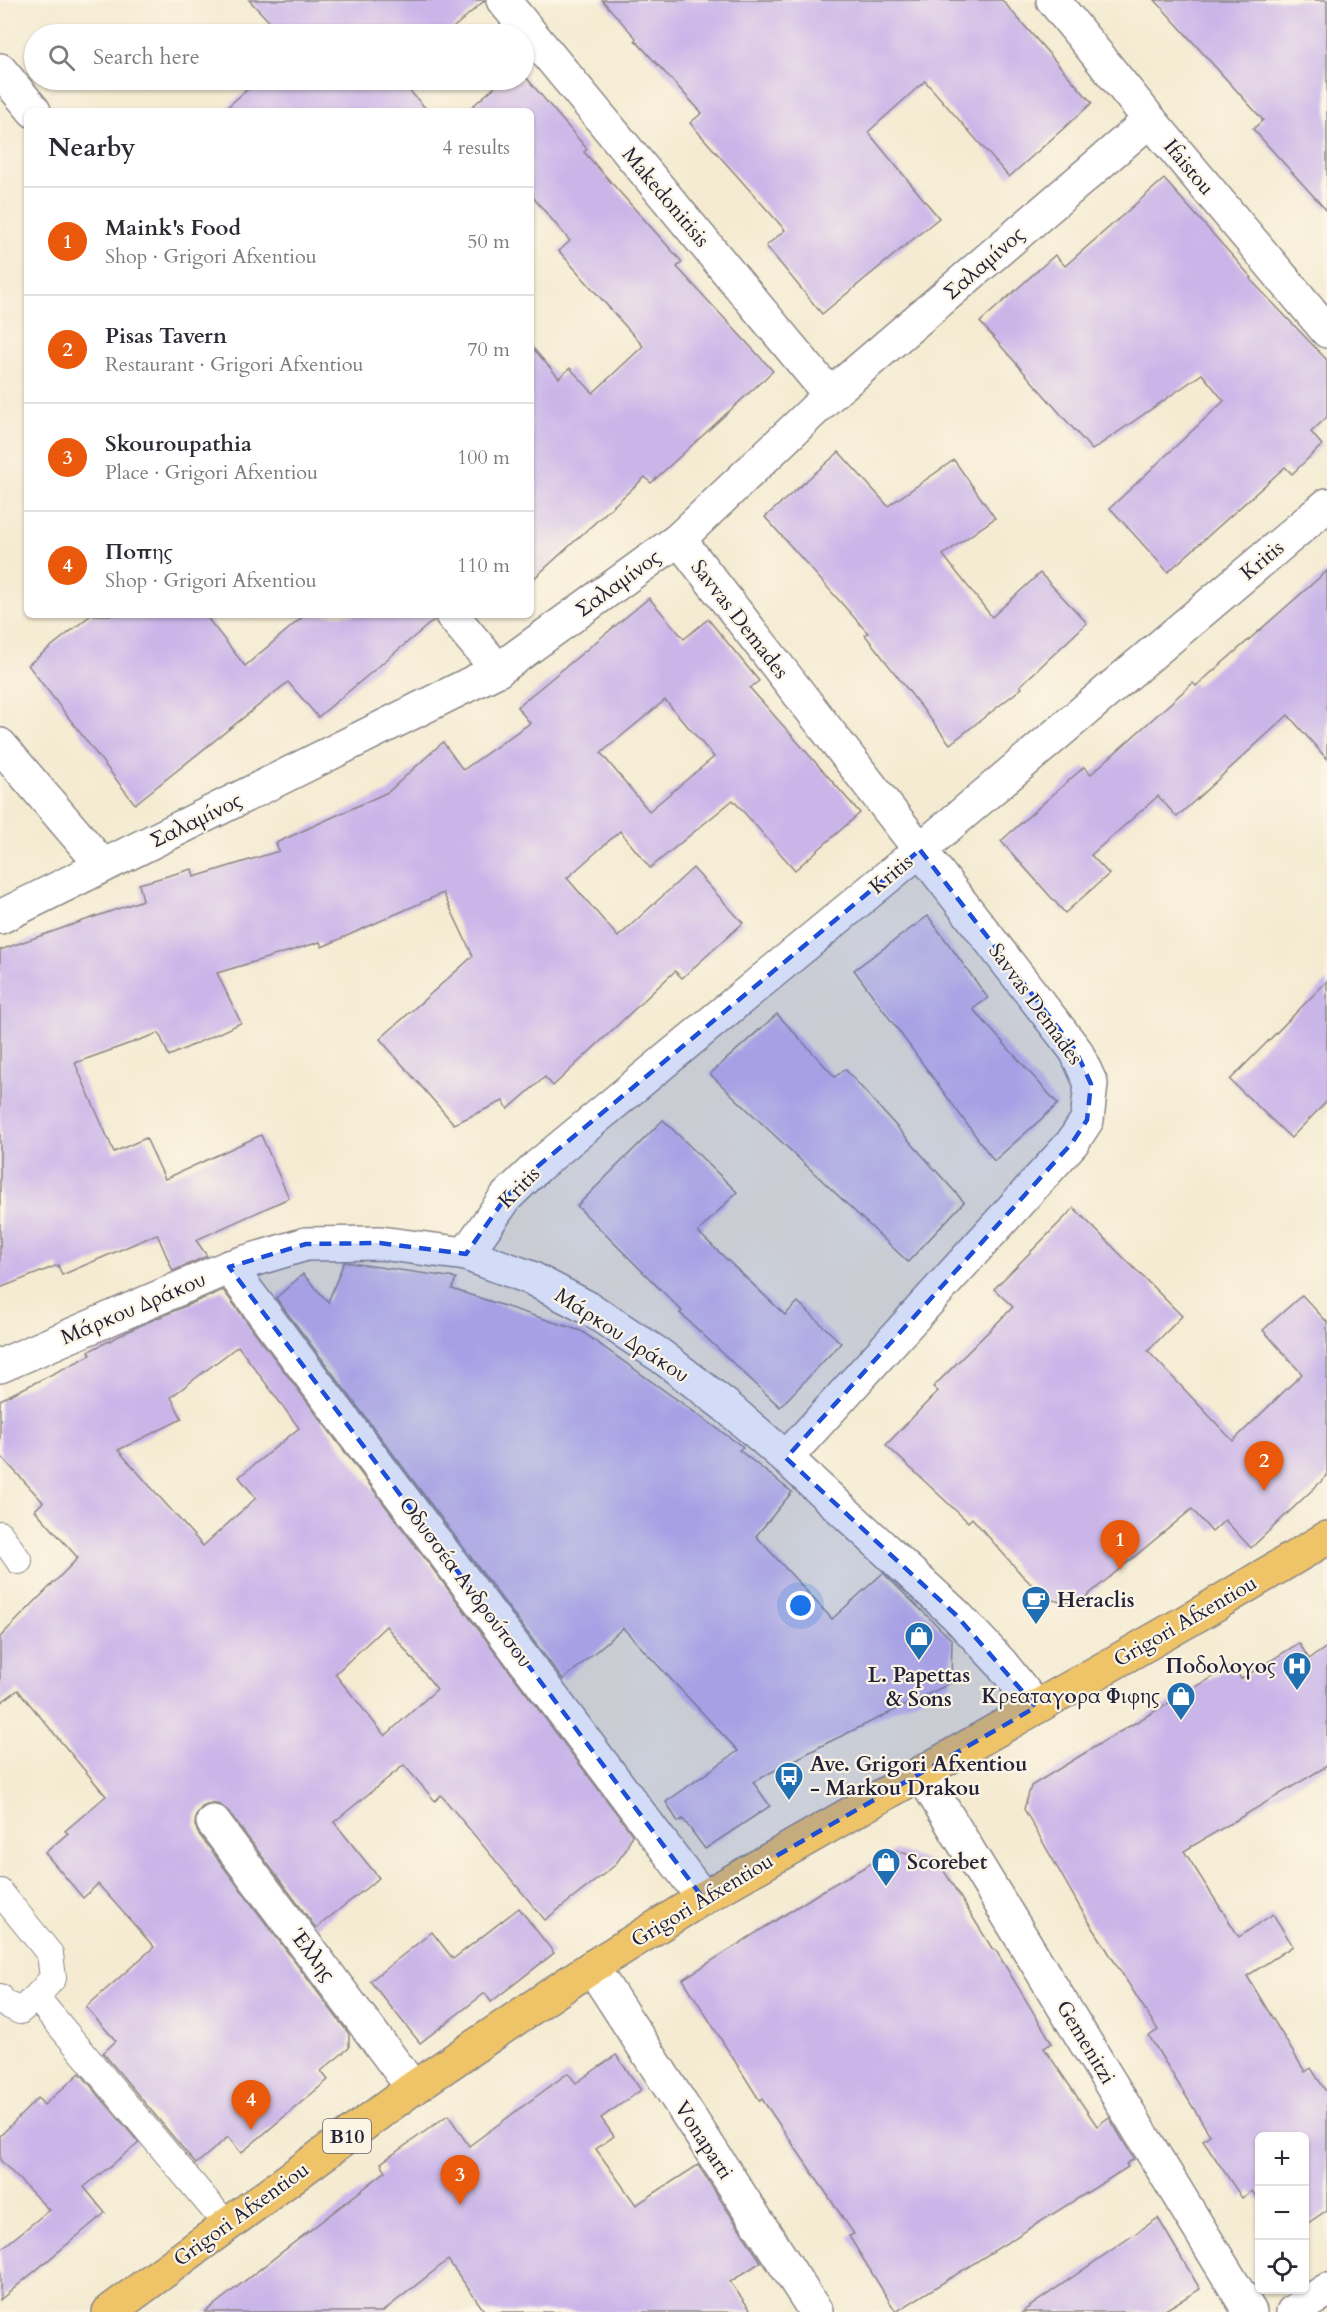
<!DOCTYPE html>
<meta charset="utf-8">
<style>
:root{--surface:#fff;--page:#f2f2f3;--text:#2b2b33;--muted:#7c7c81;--line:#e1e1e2;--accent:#ea580c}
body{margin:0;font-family:Cardo,serif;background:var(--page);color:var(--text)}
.controls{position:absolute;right:18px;bottom:18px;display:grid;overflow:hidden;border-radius:9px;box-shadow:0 2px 4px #0004}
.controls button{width:54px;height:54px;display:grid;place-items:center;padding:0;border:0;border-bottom:2px solid var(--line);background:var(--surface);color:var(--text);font:30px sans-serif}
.you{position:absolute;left:801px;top:1606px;width:21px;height:21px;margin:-15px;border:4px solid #fff;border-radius:50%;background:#1a73e8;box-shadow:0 0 0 9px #1a73e833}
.badge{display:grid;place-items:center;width:39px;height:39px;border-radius:50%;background:var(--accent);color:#fff;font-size:20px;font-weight:700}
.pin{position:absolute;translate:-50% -50px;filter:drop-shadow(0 2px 3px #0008)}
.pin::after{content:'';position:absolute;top:32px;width:21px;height:18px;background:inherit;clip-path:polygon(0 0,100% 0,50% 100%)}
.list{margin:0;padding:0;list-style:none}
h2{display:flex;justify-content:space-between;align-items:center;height:78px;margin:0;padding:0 24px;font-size:26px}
h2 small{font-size:20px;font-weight:400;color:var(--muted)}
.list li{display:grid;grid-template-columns:39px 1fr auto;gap:18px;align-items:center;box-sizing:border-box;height:108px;padding:0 24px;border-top:2px solid var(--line)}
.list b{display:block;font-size:22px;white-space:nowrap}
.list p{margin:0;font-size:20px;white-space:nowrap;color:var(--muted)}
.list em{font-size:20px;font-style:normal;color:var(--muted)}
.icon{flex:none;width:33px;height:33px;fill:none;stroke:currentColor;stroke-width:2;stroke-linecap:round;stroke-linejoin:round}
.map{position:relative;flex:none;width:1327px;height:2312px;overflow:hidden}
.search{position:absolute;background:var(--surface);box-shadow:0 2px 4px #0004;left:24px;top:24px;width:510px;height:66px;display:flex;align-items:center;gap:15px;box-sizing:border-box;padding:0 21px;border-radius:33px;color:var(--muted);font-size:22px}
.panel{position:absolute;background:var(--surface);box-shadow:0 2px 4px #0004;left:24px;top:108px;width:510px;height:510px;border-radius:9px}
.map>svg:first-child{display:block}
</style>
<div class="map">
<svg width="1327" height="2312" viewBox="0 0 1327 2312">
<rect width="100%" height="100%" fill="#fcf5e5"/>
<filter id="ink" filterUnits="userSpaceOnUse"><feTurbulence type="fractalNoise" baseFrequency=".0167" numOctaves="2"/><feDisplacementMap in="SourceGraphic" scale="12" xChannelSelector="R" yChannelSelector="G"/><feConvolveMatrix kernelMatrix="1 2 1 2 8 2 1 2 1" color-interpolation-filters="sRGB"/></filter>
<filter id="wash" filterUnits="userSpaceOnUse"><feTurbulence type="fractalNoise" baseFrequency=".008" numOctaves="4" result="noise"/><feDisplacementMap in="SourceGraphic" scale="24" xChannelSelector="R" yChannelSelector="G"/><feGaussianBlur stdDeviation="1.35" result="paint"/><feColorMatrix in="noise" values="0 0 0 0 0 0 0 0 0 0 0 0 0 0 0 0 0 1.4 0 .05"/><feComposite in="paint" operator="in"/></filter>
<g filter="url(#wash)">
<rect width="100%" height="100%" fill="#f4ebd2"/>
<g id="blocks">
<g fill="#cab5e9" fill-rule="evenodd">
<polygon points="249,0 485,0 446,34 281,34"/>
<polygon points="602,0 1002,0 1092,103 1009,177 925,81 868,132 939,218 822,314 766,246 785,230 690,123 702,113 635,40 636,38"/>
<polygon points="1155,0 1327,0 1327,211 1253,129 1263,120"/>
<polygon points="524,75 587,149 584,152 682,262 677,267 773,371 651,483 645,477 531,581 531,346 559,378 570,368 593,393 643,346 559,251 570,241 531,195 531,111 467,111 503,80 524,80"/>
<polygon points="258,80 400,80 428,111 223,111"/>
<polygon points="1164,179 1252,278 1250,279 1327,360 1327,417 1311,432 1322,445 1292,474 1285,467 1168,572 1110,508 1224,401 1202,374 1092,450 980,322 1055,255 1065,266"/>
<polygon points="839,452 888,506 954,460 995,518 943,555 992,617 1040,573 1087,623 1020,686 1022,688 950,744 865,635 868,633 765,517"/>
<polygon points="1327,571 1327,759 1288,715 1177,817 1158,796 1091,855 1109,874 1065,913 1001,841 1084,767 1091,774 1193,683 1196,686"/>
<path d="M649,598L684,639L708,619L759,681L750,688L860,813L795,870L733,800L650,868L620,831L567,878L618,937L693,868L743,923L682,978L675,971L553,1086L545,1077L508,1109L503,1101L454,1124L380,1039L473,956L443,893L322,947L320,942L217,973L241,1023L169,1056L159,1033L75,1063L114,1152L146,1138L165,1179L261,1135L289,1198L196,1240L207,1256L173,1271L157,1234L62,1275L58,1265L0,1288V950L143,900L139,884L192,869L194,877L279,851L276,843L388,792L443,742L463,770L530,723L517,707ZM665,700L714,757L649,811L601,753Z"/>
<polygon points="91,615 205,615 245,666 305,615 434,615 434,620 318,717 288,682 135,804 28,665"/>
<polygon points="928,916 988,998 973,1009 1058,1104 994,1161 854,970"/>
<polygon points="1327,981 1327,1101 1291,1138 1230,1080"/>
<polygon points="777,1014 835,1077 845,1069 964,1202 908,1262 710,1074"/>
<polygon points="663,1120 737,1192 698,1232 785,1315 798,1302 841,1343 780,1407 680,1313 682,1311 577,1206"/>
<polygon points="1074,1208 1182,1316 1148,1351 1233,1441 1302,1374 1263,1330 1302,1295 1327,1322 1327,1476 1251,1548 1225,1520 1212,1532 1192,1509 1082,1600 1065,1603 1049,1599 1036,1589 1021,1574 972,1518 968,1522 886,1445 938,1391 933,1387 1013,1307 994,1289"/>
<polygon points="344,1262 456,1278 452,1289 581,1331 743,1447 739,1450 792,1492 756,1536 832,1619 883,1573 952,1640 951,1683 827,1743 753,1782 770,1806 705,1849 683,1819 678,1822 666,1802 738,1751 623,1628 563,1680 276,1298 303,1274 328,1302"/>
<path d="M223,1290L632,1834L626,1850L614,1866L545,1920L441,1795L435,1801L404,1765L334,1822L379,1878L316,1928L228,1811L220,1805L211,1803L202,1807L196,1815L195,1825L198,1833L349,2034V2048L321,2071L328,2080L241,2153L228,2137L196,2164L103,2053L116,2041L86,2007L154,1947L98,1884L83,1898L45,1853L68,1833L65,1831L106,1796L18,1690L0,1703V1637L78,1558L35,1510L43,1502L0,1455V1400L91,1355L89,1351L141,1325ZM238,1346L299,1428L239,1477L256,1498L203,1546L118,1450L182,1419L171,1397ZM386,1626L437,1689L385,1736L335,1674Z"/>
<polygon points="1299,1643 1309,1659 1327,1647 1327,1766 1184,1851 1239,1937 1273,1914 1293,1946 1247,1976 1305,2072 1311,2068 1327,2093 1327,2210 1305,2225 1305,2136 1260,2136 1260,2202 1252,2191 1242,2198 1203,2140 1210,2135 1149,2036 1158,2030 1081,1909 1024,1809 1031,1786 1106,1740 1233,1665 1241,1679"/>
<polygon points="895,1850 941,1866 993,1950 995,1949 1052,2043 1044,2048 1097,2126 1109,2117 1134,2159 1126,2164 1128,2167 896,2312 849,2236 854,2234 762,2099 760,2101 683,1979 827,1888"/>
<polygon points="519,1908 554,1953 491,2002 485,1993 420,2043 370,1981 432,1932 453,1959"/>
<polygon points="616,2055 641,2090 601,2118 614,2136 596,2149 636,2205 698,2165 761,2262 730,2282 752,2312 485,2312 448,2260 382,2312 205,2312 386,2171 381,2163 448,2115 469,2146 568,2073 576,2083"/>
<polygon points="80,2073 139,2143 84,2187 105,2213 0,2300 0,2250 49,2210 0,2160 0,2136 38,2098 44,2105"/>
<polygon points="1158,2218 1200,2289 1162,2312 1022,2312"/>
</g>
</g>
</g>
<g filter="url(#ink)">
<use href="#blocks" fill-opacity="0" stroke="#8b8686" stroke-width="1.5"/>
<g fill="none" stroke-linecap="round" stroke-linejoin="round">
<g stroke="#8b8686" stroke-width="28">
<g id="lane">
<polyline points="0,1534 19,1561"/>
<polyline points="0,1892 50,1954 53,1978 36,1997 20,2011 4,2003 0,1997"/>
<polyline points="36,1997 226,2224"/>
</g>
</g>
<g stroke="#8b8686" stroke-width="36">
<g id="street">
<polyline points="503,0 830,395"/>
<polyline points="1053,0 1150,120 1327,331"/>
<polyline points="0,70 34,111"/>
<polyline points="679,539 1076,1051 1091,1084 1087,1120 1072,1143 786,1458"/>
<polyline points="452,615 498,670"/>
<polyline points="0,745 103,866"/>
<polyline points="0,917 498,670 679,539 830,395 1150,120"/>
<polyline points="466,1254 506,1197 538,1166 920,850 1327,505"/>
<polyline points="229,1267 703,1898"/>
<polyline points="0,1366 229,1267 306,1244 380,1243 466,1254 531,1278 590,1309 661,1356 726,1406 786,1458 956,1615 1001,1663 1036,1707"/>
<polyline points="921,1773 1250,2312"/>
<polyline points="213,1822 413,2088"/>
<polyline points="592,1967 816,2312"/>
<polyline points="1293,2312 1327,2290"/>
</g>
</g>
<g stroke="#8b8686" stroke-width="36">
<polyline id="primary" points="109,2312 413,2088 592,1967 703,1898 1201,1613 1327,1538"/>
</g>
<use href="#lane" stroke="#fff" stroke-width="26"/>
<use href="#street" stroke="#fff" stroke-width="33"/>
<use href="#primary" stroke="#efc469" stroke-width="33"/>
</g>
</g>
<path fill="#1d4ed8" fill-opacity="0.2" stroke="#1d4ed8" stroke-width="4.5" stroke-dasharray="12 8" stroke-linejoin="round" d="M920,850L1076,1051L1091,1084L1087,1120L1072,1143L786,1458L956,1615L1036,1707L703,1898L229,1267L306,1244L380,1243L466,1254L506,1197L538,1166Z"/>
<defs>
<g id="cafe-pin" transform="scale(1.5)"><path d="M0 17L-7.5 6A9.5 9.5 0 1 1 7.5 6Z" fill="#1f6fb2" stroke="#fcf5e5"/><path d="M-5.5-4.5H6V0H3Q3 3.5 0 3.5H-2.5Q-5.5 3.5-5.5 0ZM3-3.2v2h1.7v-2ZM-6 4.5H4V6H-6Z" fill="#fff"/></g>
<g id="shop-pin" transform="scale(1.5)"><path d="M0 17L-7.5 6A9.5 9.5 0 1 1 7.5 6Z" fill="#1f6fb2" stroke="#fcf5e5"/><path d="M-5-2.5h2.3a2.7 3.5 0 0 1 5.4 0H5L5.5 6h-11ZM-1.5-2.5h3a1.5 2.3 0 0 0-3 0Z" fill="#fff"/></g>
<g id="hospital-pin" transform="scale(1.5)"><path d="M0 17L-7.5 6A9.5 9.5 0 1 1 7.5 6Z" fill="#1f6fb2" stroke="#fcf5e5"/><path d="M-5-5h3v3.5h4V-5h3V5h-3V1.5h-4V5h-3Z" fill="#fff"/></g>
<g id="bus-pin" transform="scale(1.5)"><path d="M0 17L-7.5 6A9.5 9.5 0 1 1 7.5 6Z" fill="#1f6fb2" stroke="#fcf5e5"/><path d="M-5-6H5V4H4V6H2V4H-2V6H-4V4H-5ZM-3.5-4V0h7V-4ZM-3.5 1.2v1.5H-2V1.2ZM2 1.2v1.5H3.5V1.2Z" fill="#fff"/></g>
</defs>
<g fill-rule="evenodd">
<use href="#cafe-pin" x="1036" y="1600"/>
<use href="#shop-pin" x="919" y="1636"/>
<use href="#hospital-pin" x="1297" y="1666"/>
<use href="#shop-pin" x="1181" y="1696"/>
<use href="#bus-pin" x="789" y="1776"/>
<use href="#shop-pin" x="886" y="1862"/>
</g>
<g text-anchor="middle" stroke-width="4.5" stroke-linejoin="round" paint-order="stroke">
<rect fill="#fcf5e5" stroke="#63616e" stroke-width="1.5" x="323" y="2119" width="48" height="34" rx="4.5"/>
<g font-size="20" font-weight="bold" fill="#22223b">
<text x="347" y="2143">B10</text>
</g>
<g font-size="21" fill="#22223b" stroke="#fcf5e5">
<text transform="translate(1189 167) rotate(50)" y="7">Ifaistou</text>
<text transform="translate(666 197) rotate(50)" y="7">Makedonitisis</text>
<text transform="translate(984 263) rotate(-41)" y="7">Σαλαμίνος</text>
<text transform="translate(1262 560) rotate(-40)" y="7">Kritis</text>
<text transform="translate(618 583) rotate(-36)" y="7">Σαλαμίνος</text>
<text transform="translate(740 619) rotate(52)" y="7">Savvas Demades</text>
<text transform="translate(196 820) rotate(-26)" y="7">Σαλαμίνος</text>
<text transform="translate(891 874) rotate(-40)" y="7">Kritis</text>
<text transform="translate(1036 1004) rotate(54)" y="7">Savvas Demades</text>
<text transform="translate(519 1187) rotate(-46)" y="7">Kritis</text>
<text transform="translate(133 1308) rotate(-23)" y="7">Μάρκου Δράκου</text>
<text transform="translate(622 1335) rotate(33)" y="7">Μάρκου Δράκου</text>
<text transform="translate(466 1582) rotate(53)" y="7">Οδυσσέα Ανδρούτσου</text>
<text transform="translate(1185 1621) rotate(-30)" y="7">Grigori Afxentiou</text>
<text transform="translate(702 1900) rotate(-31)" y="7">Grigori Afxentiou</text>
<text transform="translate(313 1955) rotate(53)" y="7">Έλλης</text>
<text transform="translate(1086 2042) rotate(59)" y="7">Gemenitzi</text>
<text transform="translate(704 2140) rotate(57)" y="7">Vonaparti</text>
<text transform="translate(241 2214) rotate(-36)" y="7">Grigori Afxentiou</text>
</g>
<g font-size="21" font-weight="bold" fill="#22223b" stroke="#fcf5e5" text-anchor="start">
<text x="1057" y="1607">Heraclis</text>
<text x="1276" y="1673" text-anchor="end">Ποδολογος</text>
<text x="919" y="1682" text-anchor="middle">L. Papettas<tspan x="919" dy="24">&amp; Sons</tspan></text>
<text x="1160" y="1703" text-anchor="end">Κρεαταγορα Φιφης</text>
<text x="810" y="1771">Ave. Grigori Afxentiou<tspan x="810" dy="24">- Markou Drakou</tspan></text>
<text x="907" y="1869">Scorebet</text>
</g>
</g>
</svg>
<div class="controls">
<button>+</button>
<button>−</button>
<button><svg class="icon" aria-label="locate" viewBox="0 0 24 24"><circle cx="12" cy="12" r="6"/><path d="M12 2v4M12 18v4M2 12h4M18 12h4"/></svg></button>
</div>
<div class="you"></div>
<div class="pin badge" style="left:1120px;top:1570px">1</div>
<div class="pin badge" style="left:1264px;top:1491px">2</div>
<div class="pin badge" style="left:460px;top:2205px">3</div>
<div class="pin badge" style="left:251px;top:2130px">4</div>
<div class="search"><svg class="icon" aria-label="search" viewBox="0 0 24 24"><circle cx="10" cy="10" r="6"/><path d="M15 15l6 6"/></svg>Search here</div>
<section class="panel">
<h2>Nearby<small>4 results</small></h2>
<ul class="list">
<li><span class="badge">1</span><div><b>Maink's Food</b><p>Shop · Grigori Afxentiou</p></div><em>50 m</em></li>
<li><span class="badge">2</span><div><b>Pisas Tavern</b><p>Restaurant · Grigori Afxentiou</p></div><em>70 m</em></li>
<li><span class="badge">3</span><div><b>Skouroupathia</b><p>Place · Grigori Afxentiou</p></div><em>100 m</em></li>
<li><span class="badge">4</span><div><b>Ποπης</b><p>Shop · Grigori Afxentiou</p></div><em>110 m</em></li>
</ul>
</section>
</div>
